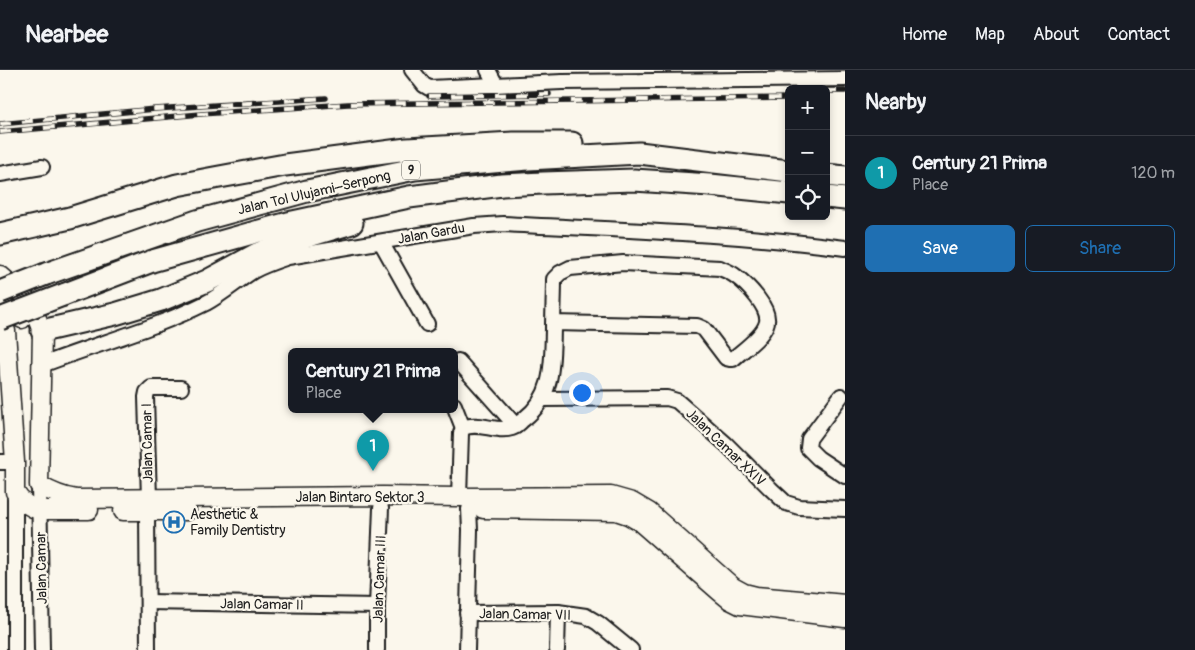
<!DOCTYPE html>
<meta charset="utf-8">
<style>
:root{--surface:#171b24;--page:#242831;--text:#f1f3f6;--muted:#9ea1a6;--line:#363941;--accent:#1f6fb2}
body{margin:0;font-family:Pangolin,sans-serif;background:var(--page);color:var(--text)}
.controls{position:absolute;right:15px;top:15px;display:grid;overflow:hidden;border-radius:8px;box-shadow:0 2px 8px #0003}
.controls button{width:45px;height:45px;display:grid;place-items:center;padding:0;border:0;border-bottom:1px solid var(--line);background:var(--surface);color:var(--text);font:25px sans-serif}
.you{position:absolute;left:581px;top:322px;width:18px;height:18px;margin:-12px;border:4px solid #fff;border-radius:50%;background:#1a73e8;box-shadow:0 0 0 8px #1a73e833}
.badge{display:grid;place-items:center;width:32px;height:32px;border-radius:50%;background:var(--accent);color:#fff;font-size:16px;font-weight:700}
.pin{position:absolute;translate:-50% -41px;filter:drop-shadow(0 1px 2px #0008)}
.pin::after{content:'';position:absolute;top:26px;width:18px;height:15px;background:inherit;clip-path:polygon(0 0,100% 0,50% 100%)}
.popup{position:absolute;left:288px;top:278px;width:170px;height:65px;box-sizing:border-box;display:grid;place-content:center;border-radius:8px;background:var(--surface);filter:drop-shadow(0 1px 4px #0005);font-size:16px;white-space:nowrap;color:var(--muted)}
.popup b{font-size:19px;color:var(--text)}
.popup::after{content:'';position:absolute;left:50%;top:100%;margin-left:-10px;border:10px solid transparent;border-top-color:var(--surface)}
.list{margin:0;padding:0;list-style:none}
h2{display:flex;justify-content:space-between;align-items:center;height:65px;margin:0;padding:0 20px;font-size:21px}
h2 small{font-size:16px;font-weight:400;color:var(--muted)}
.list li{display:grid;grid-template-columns:32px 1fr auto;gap:15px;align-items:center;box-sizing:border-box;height:75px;padding:0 20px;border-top:1px solid var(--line)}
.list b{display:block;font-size:19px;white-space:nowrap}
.list p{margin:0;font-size:16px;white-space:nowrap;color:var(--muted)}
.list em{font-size:16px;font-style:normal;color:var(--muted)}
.actions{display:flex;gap:10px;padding:15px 20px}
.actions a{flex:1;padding:11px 0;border:1px solid var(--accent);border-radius:8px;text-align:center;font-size:18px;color:var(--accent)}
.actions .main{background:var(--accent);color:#fff}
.icon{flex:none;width:28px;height:28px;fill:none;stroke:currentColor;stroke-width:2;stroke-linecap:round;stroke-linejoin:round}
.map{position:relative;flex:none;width:845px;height:580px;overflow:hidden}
header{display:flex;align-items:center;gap:30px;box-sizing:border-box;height:70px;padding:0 25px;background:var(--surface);border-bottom:1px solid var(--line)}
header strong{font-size:24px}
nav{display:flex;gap:28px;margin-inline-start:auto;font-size:18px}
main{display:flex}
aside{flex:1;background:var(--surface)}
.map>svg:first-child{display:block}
</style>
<header>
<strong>Nearbee</strong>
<nav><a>Home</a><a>Map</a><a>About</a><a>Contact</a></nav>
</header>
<main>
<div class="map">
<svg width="845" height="580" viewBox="0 0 845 580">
<rect width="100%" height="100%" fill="#fbf7ec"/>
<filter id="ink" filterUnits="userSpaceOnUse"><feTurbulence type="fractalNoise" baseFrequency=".02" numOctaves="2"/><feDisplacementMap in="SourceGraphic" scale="10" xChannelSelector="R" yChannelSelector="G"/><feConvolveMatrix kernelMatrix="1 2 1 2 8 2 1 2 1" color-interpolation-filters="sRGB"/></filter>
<g filter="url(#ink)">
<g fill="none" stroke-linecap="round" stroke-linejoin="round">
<g stroke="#1c1c1c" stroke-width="18">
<g id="minor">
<polyline points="412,0 424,15 429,18 562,12 845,9"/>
<polyline points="488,0 496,15"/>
<polyline points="0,104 42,97"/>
<polyline points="381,172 427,254"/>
<polyline points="458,291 516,356"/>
<path d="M42,295C96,274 154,259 206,233C223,224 237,211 253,201C264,195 276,191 288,187L474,156L503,154C617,160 732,163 845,178"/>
<polyline points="841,326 809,369 808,378 818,388 845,406"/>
<polyline points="543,329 667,328 677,331 726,374 771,419 786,433 799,437 845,439"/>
<polyline points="454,335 463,358"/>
<polyline points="0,392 15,392"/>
<polyline points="39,415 42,580"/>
<polyline points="15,422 15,580"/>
<path d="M459,427L461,363L463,358C478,351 496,363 512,358C517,356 520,352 524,349C554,326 552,294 553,259C553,242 554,226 554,209L560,203L570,198L623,193L720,198C724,200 730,202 734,205C746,213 773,240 766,255C762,267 743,280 733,289H730L726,288L704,259L697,256L553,253"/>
<polyline points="149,429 146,327 147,322 151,318 181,318"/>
<polyline points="147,441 148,580"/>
<polyline points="148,532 377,536"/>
<polyline points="467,543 558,542 586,546 598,553 631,580"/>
<polyline points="377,580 377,536 381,438"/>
<polyline points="467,580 470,460 469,439"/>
<polyline points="557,580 558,542"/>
</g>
</g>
<g stroke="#1c1c1c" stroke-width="21">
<g id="major">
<path d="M0,205L24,226L34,241L42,261L39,415C51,422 62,427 76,429L383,426L459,427L611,426L632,432L649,442L733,517L744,523L756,526L845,534"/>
<polyline points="0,233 22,249"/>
<polyline points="0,250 6,261 15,392 15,422 20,429 26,434 33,438 41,440 89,440"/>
<polyline points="483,439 616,441 628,445 640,452 719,521 730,530 740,535 845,548"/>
<polyline points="123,441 187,441"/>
</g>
</g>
<g stroke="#1c1c1c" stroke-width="25">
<g id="highway">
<polyline points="826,105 845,107"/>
<polyline points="826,127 845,129"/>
<polyline points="0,164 70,148 177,115 214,108 285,95 407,79 513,73 572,73"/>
<polyline points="46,204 197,151 307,121 415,99 528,89 639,83 789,101"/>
<polyline points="63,225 152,191 288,153 409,127 502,115 543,113 634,110 710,115 789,123"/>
<polyline points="42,261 115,244 161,230 207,211 257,184 282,174 352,153"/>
</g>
</g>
<use href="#minor" stroke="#fbf7ec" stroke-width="14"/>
<use href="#major" stroke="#fbf7ec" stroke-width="18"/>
<use href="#highway" stroke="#fbf7ec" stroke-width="21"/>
<g stroke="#1c1c1c" stroke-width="5.5">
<g id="rail">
<polyline points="826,21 845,21"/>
<polyline points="429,26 549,24"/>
<polyline points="0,54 155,39 326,28"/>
<polyline points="0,62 201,44 348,34 789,28"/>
</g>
</g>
<use href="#rail" stroke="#fbf7ec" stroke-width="4" stroke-dasharray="11" stroke-linecap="butt"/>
<g stroke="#1c1c1c" stroke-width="25" stroke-linecap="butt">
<g id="highway-bridge">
<polyline points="0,222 46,204"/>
<polyline points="0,249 63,225"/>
</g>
</g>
<use href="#highway-bridge" stroke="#fbf7ec" stroke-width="21"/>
</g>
</g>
<defs>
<g id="hospital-ring" transform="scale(1.125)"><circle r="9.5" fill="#fbf7ec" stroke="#1f6fb2" stroke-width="1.5"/><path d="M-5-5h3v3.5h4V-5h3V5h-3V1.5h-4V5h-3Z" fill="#1f6fb2"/></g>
</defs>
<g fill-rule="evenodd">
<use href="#hospital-ring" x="174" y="452"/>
</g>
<g text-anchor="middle" stroke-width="4.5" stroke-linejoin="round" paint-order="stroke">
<rect fill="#fbf7ec" stroke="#5f5e5a" stroke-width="1" x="402" y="90.5" width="18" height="19" rx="4"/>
<g font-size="12" font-weight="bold" fill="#1c1c1c">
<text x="411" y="104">9</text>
</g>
<g font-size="14" fill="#1c1c1c" stroke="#fbf7ec">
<text transform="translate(314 122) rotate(-13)" y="5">Jalan Tol Ulujami–Serpong</text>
<text transform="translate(431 163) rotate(-10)" y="5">Jalan Gardu</text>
<text transform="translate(147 373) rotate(-91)" y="5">Jalan Camar I</text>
<text transform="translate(726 377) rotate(44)" y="5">Jalan Camar XXIV</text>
<text x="360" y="432">Jalan Bintaro Sektor 3</text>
<text transform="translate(41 498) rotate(-91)" y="5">Jalan Camar</text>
<text transform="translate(379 509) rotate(-88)" y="5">Jalan Camar III</text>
<text transform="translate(262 534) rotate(1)" y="5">Jalan Camar II</text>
<text transform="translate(525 544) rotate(1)" y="5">Jalan Camar VII</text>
</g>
<g font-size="14" fill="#1c1c1c" stroke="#fbf7ec" text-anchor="start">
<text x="190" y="449">Aesthetic &amp;<tspan x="190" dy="16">Family Dentistry</tspan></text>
</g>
</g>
</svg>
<div class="controls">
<button>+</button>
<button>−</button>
<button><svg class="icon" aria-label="locate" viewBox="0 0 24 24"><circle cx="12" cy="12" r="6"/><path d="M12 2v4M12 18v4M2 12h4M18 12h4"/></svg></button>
</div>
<div class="you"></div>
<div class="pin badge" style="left:373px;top:401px;background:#0f9aa8">1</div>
<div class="popup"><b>Century 21 Prima</b>Place</div>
</div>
<aside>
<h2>Nearby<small></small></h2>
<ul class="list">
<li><span class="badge" style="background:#0f9aa8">1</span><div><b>Century 21 Prima</b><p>Place</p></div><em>120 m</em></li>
</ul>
<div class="actions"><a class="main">Save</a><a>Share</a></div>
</aside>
</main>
